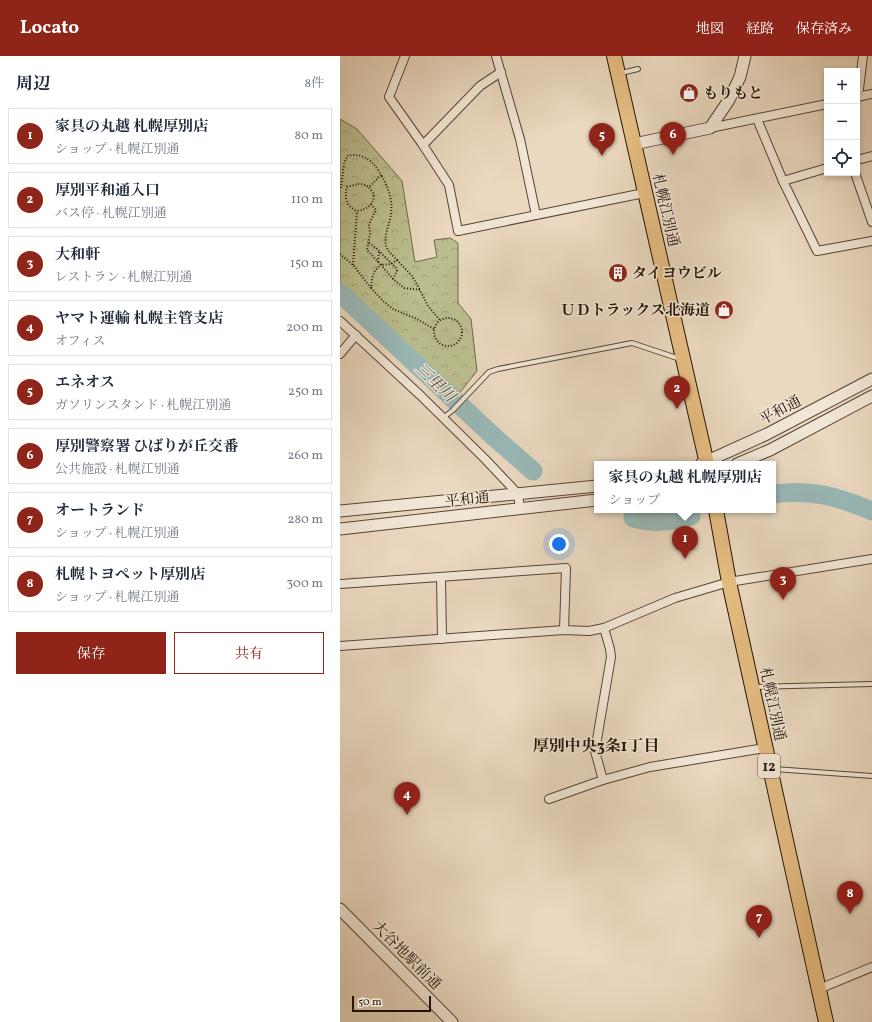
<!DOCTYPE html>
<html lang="ja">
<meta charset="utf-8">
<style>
:root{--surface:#fff;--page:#f6f6f7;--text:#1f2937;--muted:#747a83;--line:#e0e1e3;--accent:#8f2418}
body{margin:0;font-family:Vollkorn,"Noto Serif JP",serif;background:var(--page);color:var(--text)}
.controls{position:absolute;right:12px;top:12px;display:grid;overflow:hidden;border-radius:0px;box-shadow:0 2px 6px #0003}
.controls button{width:36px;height:36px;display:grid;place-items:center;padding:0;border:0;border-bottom:1px solid var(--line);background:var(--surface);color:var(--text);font:20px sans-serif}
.scale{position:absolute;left:12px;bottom:10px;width:79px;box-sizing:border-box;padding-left:4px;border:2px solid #251308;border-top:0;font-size:11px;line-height:14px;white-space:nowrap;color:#251308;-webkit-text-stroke:3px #f1e6d5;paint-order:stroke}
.you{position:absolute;left:219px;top:488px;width:14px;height:14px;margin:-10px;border:3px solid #fff;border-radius:50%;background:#1a73e8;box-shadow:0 0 0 6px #1a73e833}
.badge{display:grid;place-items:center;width:26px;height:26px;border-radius:50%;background:var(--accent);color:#fff;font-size:13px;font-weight:700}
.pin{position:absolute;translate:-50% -33px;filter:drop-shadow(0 1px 2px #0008)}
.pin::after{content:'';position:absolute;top:21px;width:14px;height:12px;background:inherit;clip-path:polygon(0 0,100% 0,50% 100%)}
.popup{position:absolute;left:254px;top:405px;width:182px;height:52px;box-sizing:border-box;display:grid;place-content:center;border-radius:0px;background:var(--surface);filter:drop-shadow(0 1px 3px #0005);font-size:13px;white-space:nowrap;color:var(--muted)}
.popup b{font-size:15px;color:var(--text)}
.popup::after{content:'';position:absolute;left:50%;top:100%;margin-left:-8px;border:8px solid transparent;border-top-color:var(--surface)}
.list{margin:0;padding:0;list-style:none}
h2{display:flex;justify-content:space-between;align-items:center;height:52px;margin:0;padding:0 16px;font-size:17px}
h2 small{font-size:13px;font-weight:400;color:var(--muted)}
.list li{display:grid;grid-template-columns:26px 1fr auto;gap:12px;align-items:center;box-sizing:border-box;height:56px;margin:0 8px 8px;padding:0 8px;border:1px solid var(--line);border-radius:0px}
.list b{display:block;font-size:15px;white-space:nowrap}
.list p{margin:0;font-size:13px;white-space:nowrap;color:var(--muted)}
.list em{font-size:13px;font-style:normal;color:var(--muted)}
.actions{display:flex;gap:8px;padding:12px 16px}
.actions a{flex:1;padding:9px 0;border:1px solid var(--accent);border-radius:0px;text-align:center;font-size:14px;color:var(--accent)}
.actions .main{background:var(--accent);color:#fff}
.icon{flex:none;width:22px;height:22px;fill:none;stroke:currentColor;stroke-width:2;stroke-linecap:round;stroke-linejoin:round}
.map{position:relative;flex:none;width:532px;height:966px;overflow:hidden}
header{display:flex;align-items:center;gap:24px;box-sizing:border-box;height:56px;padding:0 20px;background:var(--accent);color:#fff}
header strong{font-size:19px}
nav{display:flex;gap:22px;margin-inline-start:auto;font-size:14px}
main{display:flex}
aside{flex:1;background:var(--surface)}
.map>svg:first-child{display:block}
</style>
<header>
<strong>Locato</strong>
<nav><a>地図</a><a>経路</a><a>保存済み</a></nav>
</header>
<main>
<aside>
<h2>周辺<small>8件</small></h2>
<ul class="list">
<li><span class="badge">1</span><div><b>家具の丸越 札幌厚別店</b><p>ショップ · 札幌江別通</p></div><em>80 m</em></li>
<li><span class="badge">2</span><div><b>厚別平和通入口</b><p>バス停 · 札幌江別通</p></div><em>110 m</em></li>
<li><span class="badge">3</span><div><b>大和軒</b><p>レストラン · 札幌江別通</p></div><em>150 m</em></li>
<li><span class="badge">4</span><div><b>ヤマト運輸 札幌主管支店</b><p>オフィス</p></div><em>200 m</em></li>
<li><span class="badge">5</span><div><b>エネオス</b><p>ガソリンスタンド · 札幌江別通</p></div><em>250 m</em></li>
<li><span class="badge">6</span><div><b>厚別警察署 ひばりが丘交番</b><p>公共施設 · 札幌江別通</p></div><em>260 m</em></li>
<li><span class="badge">7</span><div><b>オートランド</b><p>ショップ · 札幌江別通</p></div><em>280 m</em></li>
<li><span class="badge">8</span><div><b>札幌トヨペット厚別店</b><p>ショップ · 札幌江別通</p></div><em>300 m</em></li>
</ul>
<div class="actions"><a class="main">保存</a><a>共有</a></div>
</aside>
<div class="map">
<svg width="532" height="966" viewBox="0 0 532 966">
<defs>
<pattern id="forest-crowns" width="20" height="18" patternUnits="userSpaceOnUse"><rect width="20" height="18" fill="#bbbe8f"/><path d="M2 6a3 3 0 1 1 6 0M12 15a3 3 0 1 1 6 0" fill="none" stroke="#a1a27a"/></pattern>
</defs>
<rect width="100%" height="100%" fill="#ead8bf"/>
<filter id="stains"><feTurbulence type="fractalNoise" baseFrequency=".005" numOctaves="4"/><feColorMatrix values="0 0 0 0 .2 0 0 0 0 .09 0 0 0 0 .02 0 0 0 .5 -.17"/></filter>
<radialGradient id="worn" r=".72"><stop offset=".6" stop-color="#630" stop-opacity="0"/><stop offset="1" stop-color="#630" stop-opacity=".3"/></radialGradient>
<polygon fill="url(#forest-crowns)" stroke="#70684c" points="0,63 17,73 62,125 75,206 97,201 94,184 110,182 118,187 118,247 131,263 137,315 117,340 0,239"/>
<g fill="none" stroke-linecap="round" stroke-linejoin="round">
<g stroke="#99b9b8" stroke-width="19">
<polyline points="0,237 153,380 193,415"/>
<path d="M433,438C472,433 496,440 532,455"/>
<path d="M293,462C313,468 331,466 351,460"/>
</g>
<g stroke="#564436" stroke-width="6">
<g id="service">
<polyline points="281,17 298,13"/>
<polyline points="103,362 113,354 149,316 158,313 292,287 340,303"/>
<polyline points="414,631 532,628"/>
<polyline points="434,713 532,720"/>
</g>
</g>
<g stroke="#564436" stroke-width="10">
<g id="minor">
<polyline points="65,0 49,41 83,89 109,129 118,175 304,137"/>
<polyline points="156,0 180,83 196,159"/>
<polyline points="517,41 532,38"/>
<polyline points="518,41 523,0"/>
<polyline points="417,63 443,125 477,195 532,185"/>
<polyline points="370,72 487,48"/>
<polyline points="83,89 140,30 161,16"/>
<polyline points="517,104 532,100"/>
<polyline points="515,117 532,166"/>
<polyline points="443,125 487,112"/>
<polyline points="0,265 80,339 145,403 178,438 180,453"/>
<polyline points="0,298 16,279"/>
<polyline points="101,522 102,583"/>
<polyline points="0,528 226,512 224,574"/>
<polyline points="0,590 224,574 249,575 264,572 335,542 389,526 532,503"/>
<polyline points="263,724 255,695 271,601 270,593 264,572"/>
<polyline points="209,743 263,724 310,711 425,692"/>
<polyline points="479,933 532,911"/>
</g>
</g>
<g stroke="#564436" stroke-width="13">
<g id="tertiary">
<polyline points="294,88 370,72 389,44 400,21 405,0"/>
<polyline points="361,408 427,378 532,323"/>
<polyline points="397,408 430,394 532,340"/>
<polyline points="0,455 257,430"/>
<polyline points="0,473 257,444"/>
<polyline points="0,853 112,966"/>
</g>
</g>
<g stroke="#251308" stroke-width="16">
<g id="trunk">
<polyline points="274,0 367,408"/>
<polyline points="376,454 389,526 486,966"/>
</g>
</g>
<g stroke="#251308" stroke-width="2" stroke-dasharray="1 2" stroke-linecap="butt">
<path d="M18,128C25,127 31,132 34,139C33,150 27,153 17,155C6,150 4,141 7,131Z"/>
<path d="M1,132L4,108L7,100C22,96 34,105 41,119L29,131"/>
<path d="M31,148L36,154L29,168L30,178L27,194L41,209L51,208L57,204C54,200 49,197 47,192C42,182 50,168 51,158C53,143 48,131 41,119"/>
<polyline points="29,187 36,192 55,211 57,215 53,223"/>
<path d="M0,198L13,209L31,232C32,223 32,215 41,209L53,223L64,232L80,234L88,250L100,264"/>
<polyline points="57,204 72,220 80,234"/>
<polyline points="38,206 39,196"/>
<polyline points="13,209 17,155"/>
<polyline points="31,232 44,246 53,253 77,263 94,273"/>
<circle cx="108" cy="276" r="14"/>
</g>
<use href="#service" stroke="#f1e6d5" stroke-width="4"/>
<use href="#minor" stroke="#f1e6d5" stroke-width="8"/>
<use href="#tertiary" stroke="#f1e6d5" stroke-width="11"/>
<use href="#trunk" stroke="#e5bc80" stroke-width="14"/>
</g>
<defs>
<g id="shop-disc" transform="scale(1)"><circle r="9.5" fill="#8f2418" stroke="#f1e6d5"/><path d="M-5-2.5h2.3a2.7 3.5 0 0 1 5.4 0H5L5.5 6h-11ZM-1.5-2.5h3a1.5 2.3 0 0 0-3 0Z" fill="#fff"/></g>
<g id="building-disc" transform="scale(1)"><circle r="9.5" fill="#8f2418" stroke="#f1e6d5"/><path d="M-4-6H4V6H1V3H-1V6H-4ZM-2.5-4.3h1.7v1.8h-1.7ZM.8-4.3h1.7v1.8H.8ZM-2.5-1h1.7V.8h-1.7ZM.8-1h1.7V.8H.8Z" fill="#fff"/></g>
</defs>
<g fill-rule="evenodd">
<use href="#shop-disc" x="349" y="37"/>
<use href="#building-disc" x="278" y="217"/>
<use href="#shop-disc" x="384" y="254"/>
</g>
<g text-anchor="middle" stroke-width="3" stroke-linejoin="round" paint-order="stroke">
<rect fill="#f1e6d5" stroke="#625246" stroke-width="1" x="418" y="698" width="22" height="24" rx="3"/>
<g font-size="14" font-weight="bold" fill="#251308">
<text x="429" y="715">12</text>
</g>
<g font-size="15" font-weight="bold" fill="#251308" stroke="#f1e6d5" text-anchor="start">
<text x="363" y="42">もりもと</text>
<text x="292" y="222">タイヨウビル</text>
<text x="370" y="259" text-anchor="end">ＵＤトラックス北海道</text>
</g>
<g font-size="15" fill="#251308" stroke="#f1e6d5">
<text transform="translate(326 154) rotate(77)" y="5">札幌江別通</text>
<text transform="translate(440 354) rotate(-28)" y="5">平和通</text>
<text transform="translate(127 443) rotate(-6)" y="5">平和通</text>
<text transform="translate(433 648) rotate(78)" y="5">札幌江別通</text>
<text transform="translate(67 899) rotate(45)" y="5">大谷地駅前通</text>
</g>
<g font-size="16" font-style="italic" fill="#4e4d46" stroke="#f1e6d5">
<text transform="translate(96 326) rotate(43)" y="6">三里川</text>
</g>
<g font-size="16" font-weight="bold" fill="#251308" stroke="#f1e6d5">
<text x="256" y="695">厚別中央3条1丁目</text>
</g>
</g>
<rect width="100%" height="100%" filter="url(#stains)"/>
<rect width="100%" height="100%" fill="url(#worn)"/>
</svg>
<div class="controls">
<button>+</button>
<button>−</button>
<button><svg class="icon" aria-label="locate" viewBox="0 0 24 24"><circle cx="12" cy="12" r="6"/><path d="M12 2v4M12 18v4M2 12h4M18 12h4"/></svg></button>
</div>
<div class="scale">50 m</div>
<div class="you"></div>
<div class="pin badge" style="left:345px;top:503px">1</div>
<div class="popup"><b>家具の丸越 札幌厚別店</b>ショップ</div>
<div class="pin badge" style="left:337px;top:353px">2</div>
<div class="pin badge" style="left:443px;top:544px">3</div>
<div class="pin badge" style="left:67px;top:759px">4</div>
<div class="pin badge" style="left:262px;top:100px">5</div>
<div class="pin badge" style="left:333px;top:99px">6</div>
<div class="pin badge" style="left:419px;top:882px">7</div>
<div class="pin badge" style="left:510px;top:858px">8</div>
</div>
</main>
